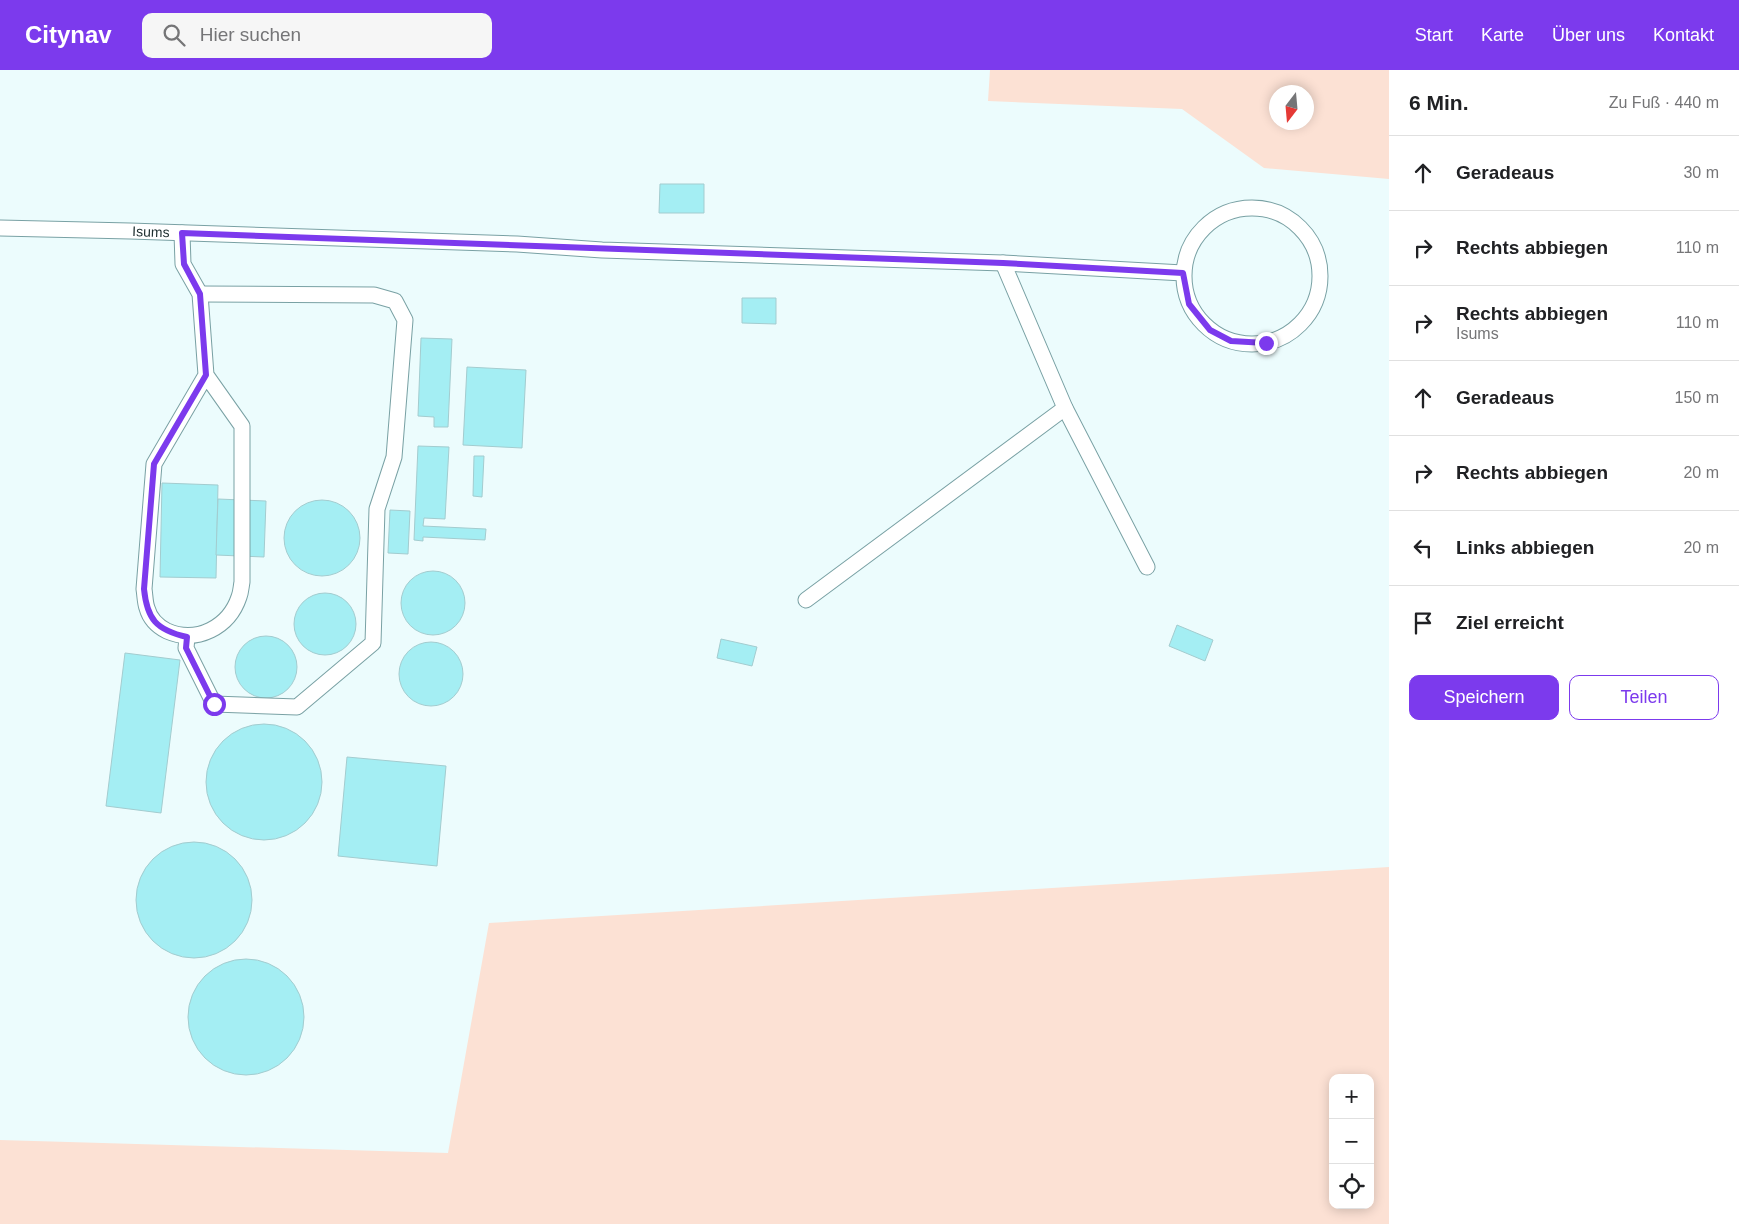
<!DOCTYPE html>
<html lang="de">
<meta charset="utf-8">
<style>
:root{--surface:#fff;--page:#f6f6f6;--text:#202124;--muted:#757577;--line:#e0e0e0;--accent:#7c3aed}
body{margin:0;font-family:Helvetica,sans-serif;background:var(--page);color:var(--text)}
.controls{position:absolute;right:15px;bottom:15px;display:grid;overflow:hidden;border-radius:10px;box-shadow:0 2px 12px #0003}
.controls button{width:45px;height:45px;display:grid;place-items:center;padding:0;border:0;border-bottom:1px solid var(--line);background:var(--surface);color:var(--text);font:25px sans-serif}
.compass{position:absolute;left:1269px;top:15px;width:45px;height:45px;border-radius:50%;background:var(--surface);box-shadow:0 2px 12px #0003;rotate:196deg}
.stop{position:absolute;width:15px;height:15px;margin:-11px;border:4px solid #7c3aed;border-radius:50%;background:#fff}
.stop.end{background:#7c3aed;border-color:#fff;box-shadow:0 1px 5px #0008}
.list{margin:0;padding:0;list-style:none}
h2{display:flex;justify-content:space-between;align-items:center;height:65px;margin:0;padding:0 20px;font-size:21px}
h2 small{font-size:16px;font-weight:400;color:var(--muted)}
.list li{display:grid;grid-template-columns:32px 1fr auto;gap:15px;align-items:center;box-sizing:border-box;height:75px;padding:0 20px;border-top:1px solid var(--line)}
.list b{display:block;font-size:19px;white-space:nowrap}
.list p{margin:0;font-size:16px;white-space:nowrap;color:var(--muted)}
.list em{font-size:16px;font-style:normal;color:var(--muted)}
.actions{display:flex;gap:10px;padding:15px 20px}
.actions a{flex:1;padding:11px 0;border:1px solid var(--accent);border-radius:10px;text-align:center;font-size:18px;color:var(--accent)}
.actions .main{background:var(--accent);color:#fff}
.icon{flex:none;width:28px;height:28px;fill:none;stroke:currentColor;stroke-width:2;stroke-linecap:round;stroke-linejoin:round}
.map{position:relative;flex:none;width:1389px;height:1154px;overflow:hidden}
header{display:flex;align-items:center;gap:30px;box-sizing:border-box;height:70px;padding:0 25px;background:var(--accent);color:#fff}
header strong{font-size:24px}
nav{display:flex;gap:28px;margin-inline-start:auto;font-size:18px}
.search{width:350px;height:45px;background:var(--page);display:flex;align-items:center;gap:12px;box-sizing:border-box;padding:0 18px;border-radius:10px;color:var(--muted);font-size:19px}
main{display:flex}
aside{flex:1;background:var(--surface)}
.map>svg:first-child{display:block}
</style>
<header>
<strong>Citynav</strong>
<div class="search"><svg class="icon" aria-label="search" viewBox="0 0 24 24"><circle cx="10" cy="10" r="6"/><path d="M15 15l6 6"/></svg>Hier suchen</div>
<nav><a>Start</a><a>Karte</a><a>Über uns</a><a>Kontakt</a></nav>
</header>
<main>
<div class="map">
<svg width="1389" height="1154" viewBox="0 0 1389 1154">
<rect width="100%" height="100%" fill="#ecfcfd"/>
<g fill="#fce1d4" fill-rule="evenodd">
<path d="M990,0H1389V109L1264,98L1182,39L988,31ZM1306,22V52H1276V22Z"/>
<path d="M1389,797V1154H0V1070L448,1083L489,853ZM1333,1008H1370V1135H1333Z"/>
</g>
<g fill="#a4eef3" stroke="#a3cccf">
<polygon points="660,114 704,114 704,143 659,143"/>
<polygon points="742,228 776,228 776,254 742,253"/>
<polygon points="421,268 452,269 448,357 434,357 434,347 418,346"/>
<polygon points="467,297 526,300 522,378 463,375"/>
<polygon points="418,376 449,377 445,449 424,448 423,456 486,459 485,470 423,467 423,471 414,470"/>
<polygon points="474,386 484,386 482,427 473,426"/>
<polygon points="162,413 218,415 216,508 160,507"/>
<polygon points="218,429 266,431 264,487 216,485"/>
<circle cx="322" cy="468" r="38"/>
<polygon points="390,440 410,441 408,484 388,483"/>
<circle cx="433" cy="533" r="32"/>
<circle cx="325" cy="554" r="31"/>
<polygon points="1177,555 1213,570 1205,591 1169,576"/>
<circle cx="266" cy="597" r="31"/>
<polygon points="721,569 757,577 752,596 717,588"/>
<circle cx="431" cy="604" r="32"/>
<polygon points="125,583 180,590 161,743 106,736"/>
<circle cx="264" cy="712" r="58"/>
<polygon points="347,687 446,696 437,796 338,786"/>
<circle cx="194" cy="830" r="58"/>
<circle cx="246" cy="947" r="58"/>
</g>
<g fill="none" stroke-linecap="round" stroke-linejoin="round">
<g stroke="#79a1a4" stroke-width="17">
<g id="lane">
<circle cx="1252" cy="206" r="68"/>
<path id="s1" d="M0,158L130,161L517,174L602,180L1003,193L1183,203"/>
<path d="M182,163L183,194L200,224L206,305L154,394L144,519C145,525 145,533 147,538C150,549 157,556 167,561C197,574 229,557 239,527C241,522 241,517 242,512V356L206,305"/>
<polyline points="1003,193 1065,338 1147,497"/>
<polyline points="806,530 1065,338"/>
<polyline points="187,567 186,578 214,634 297,637 373,573 377,439 394,387 405,250 395,231 374,225 200,224"/>
</g>
</g>
<use href="#lane" stroke="#fff" stroke-width="15"/>
</g>
<g fill="none" stroke-linecap="round" stroke-linejoin="round">
<path stroke="#7c3aed" stroke-width="6" d="M214,634L186,578L187,567C156,560 147,549 144,519L154,394L206,305L200,224L184,194L182,163L1003,193L1183,203L1189,234L1210,260L1231,271L1266,273"/>
</g>
<g text-anchor="middle" stroke-width="4.5" stroke-linejoin="round" paint-order="stroke">
<g font-size="14" fill="#1e2e2f" stroke="#fff">
<text dy="5" stroke="none"><textPath href="#s1" startOffset="151">Isums</textPath></text>
</g>
</g>
</svg>
<div class="controls">
<button>+</button>
<button>−</button>
<button><svg class="icon" aria-label="locate" viewBox="0 0 24 24"><circle cx="12" cy="12" r="6"/><path d="M12 2v4M12 18v4M2 12h4M18 12h4"/></svg></button>
</div>
<svg class="compass" viewBox="-18 -18 36 36"><path d="M0-13l5 13h-10z" fill="#e53935"/><path d="M0 13l5-13h-10z" fill="#757577"/></svg>
<div class="stop" style="left:214px;top:634px"></div>
<div class="stop end" style="left:1266px;top:273px"></div>
</div>
<aside>
<h2>6 Min.<small>Zu Fuß · 440 m</small></h2>
<ul class="list">
<li><svg class="icon" aria-label="ahead" viewBox="0 0 24 24"><path d="M12 20V5M6 11l6-6 6 6"/></svg><div><b>Geradeaus</b></div><em>30 m</em></li>
<li><svg class="icon" aria-label="right" viewBox="0 0 24 24"><path d="M7 20v-9h11M14 6l5 5-5 5"/></svg><div><b>Rechts abbiegen</b></div><em>110 m</em></li>
<li><svg class="icon" aria-label="right" viewBox="0 0 24 24"><path d="M7 20v-9h11M14 6l5 5-5 5"/></svg><div><b>Rechts abbiegen</b><p>Isums</p></div><em>110 m</em></li>
<li><svg class="icon" aria-label="ahead" viewBox="0 0 24 24"><path d="M12 20V5M6 11l6-6 6 6"/></svg><div><b>Geradeaus</b></div><em>150 m</em></li>
<li><svg class="icon" aria-label="right" viewBox="0 0 24 24"><path d="M7 20v-9h11M14 6l5 5-5 5"/></svg><div><b>Rechts abbiegen</b></div><em>20 m</em></li>
<li><svg class="icon" aria-label="left" viewBox="0 0 24 24"><path d="M17 20v-9H6M10 6l-5 5 5 5"/></svg><div><b>Links abbiegen</b></div><em>20 m</em></li>
<li><svg class="icon" aria-label="arrive" viewBox="0 0 24 24"><path d="M6 21V4h12l-3 4 3 4H6"/></svg><div><b>Ziel erreicht</b></div></li>
</ul>
<div class="actions"><a class="main">Speichern</a><a>Teilen</a></div>
</aside>
</main>
